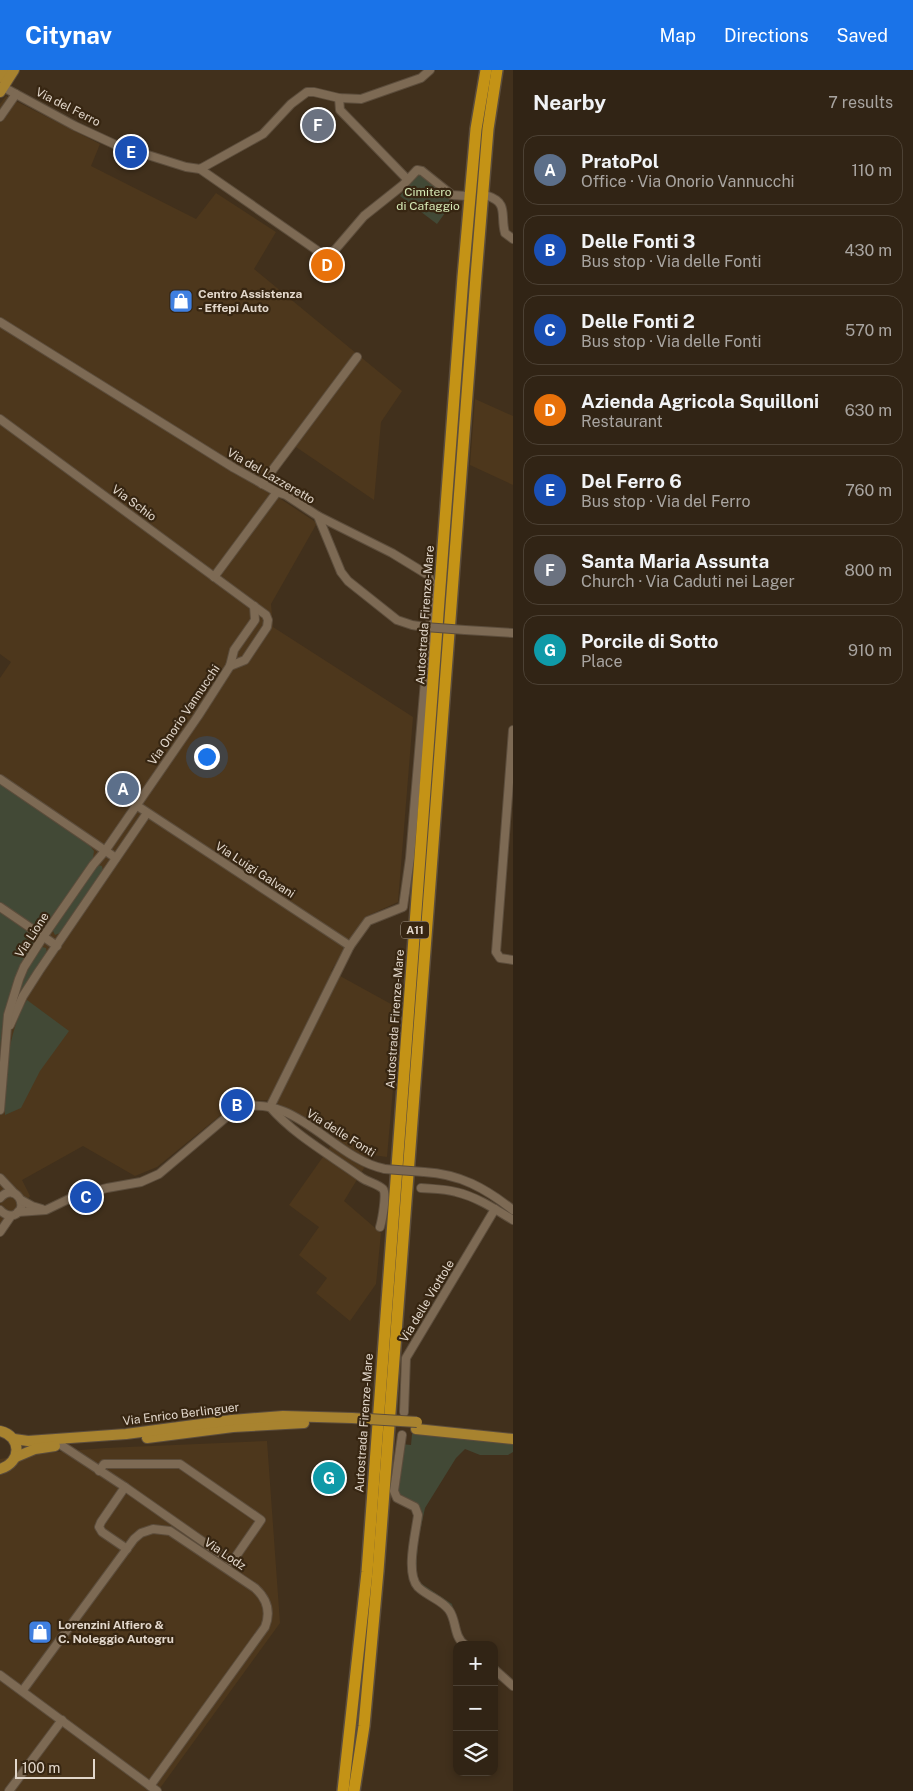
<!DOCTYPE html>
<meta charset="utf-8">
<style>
:root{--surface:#312415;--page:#392c1e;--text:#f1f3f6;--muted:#a8a4a0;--line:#4c4134;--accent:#1a73e8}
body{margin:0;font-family:"Public Sans",sans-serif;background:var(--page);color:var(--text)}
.controls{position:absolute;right:15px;bottom:15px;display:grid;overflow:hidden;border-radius:10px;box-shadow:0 2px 8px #0003}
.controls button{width:45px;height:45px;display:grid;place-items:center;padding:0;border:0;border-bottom:1px solid var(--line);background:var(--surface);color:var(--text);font:25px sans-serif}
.scale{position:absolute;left:15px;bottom:12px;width:80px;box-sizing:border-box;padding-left:5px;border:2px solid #e2d7cb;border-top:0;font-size:14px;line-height:18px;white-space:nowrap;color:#e2d7cb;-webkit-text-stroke:4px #372612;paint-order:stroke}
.you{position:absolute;left:206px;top:686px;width:18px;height:18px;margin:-12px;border:4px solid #fff;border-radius:50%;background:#1a73e8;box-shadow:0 0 0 8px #1a73e833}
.badge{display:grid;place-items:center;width:32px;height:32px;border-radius:50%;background:var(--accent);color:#fff;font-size:16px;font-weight:700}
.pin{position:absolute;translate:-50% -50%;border:2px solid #fff;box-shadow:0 1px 5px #0006}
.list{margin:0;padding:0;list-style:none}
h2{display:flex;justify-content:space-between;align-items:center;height:65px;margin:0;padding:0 20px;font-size:21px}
h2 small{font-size:16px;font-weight:400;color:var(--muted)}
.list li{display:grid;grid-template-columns:32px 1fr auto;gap:15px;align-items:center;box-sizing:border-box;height:70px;margin:0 10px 10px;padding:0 10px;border:1px solid var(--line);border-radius:15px}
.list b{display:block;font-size:19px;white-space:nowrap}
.list p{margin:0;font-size:16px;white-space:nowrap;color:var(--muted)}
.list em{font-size:16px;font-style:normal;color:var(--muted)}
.icon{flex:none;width:28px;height:28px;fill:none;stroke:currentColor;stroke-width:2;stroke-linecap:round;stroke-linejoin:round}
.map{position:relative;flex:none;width:513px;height:1721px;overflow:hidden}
header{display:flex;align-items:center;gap:30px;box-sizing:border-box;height:70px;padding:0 25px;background:var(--accent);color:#fff}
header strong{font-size:24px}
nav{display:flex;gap:28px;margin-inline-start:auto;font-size:18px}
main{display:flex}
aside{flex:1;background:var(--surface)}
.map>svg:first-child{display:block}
</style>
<header>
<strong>Citynav</strong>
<nav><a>Map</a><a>Directions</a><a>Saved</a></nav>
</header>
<main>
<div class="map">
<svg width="513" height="1721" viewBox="0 0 513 1721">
<rect width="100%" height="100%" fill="#41301c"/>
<g fill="#4d371c">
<polygon points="6,26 100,74 91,96 196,149 216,123 276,162 254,199 402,321 381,352 374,430 296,377 264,418 317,453 271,534 273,557 413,647 398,832 365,847 331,901 400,939 387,1087 372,1085 344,1131 381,1163 376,1214 350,1251 316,1223 327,1208 299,1185 319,1157 289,1135 337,1067 271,1030 238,1031 157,1097 135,1106 83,1076 22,1110 30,1126 0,1166 0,608 11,592 0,584 0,34"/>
<polygon points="475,329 513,346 513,415 470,395"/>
<polygon points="267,1371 280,1553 158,1721 0,1721 0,1389 32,1384 105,1378"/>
</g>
<g fill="#424936">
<polygon points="418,102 455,130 447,144 445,143 437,154 400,126"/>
<polygon points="0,714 90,776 94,781 93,788 49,851 42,857 32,855 0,833"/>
<polygon points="98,795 102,796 103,801 60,863 55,865 53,861 53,859"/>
<path d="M0,842L31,864L34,870C32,881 22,891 18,901C7,927 2,952 0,981Z"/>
<polygon points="42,877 46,878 47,883 17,926 29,897"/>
<path d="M27,930L69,961L40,1001L21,1038L5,1045C5,1007 7,963 27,930Z"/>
<path d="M416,1361L513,1372V1382L508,1385H480L465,1379L456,1388L425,1438L418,1471L416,1504L419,1512L452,1534L459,1563L469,1575C455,1565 459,1550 451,1538C445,1529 427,1523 419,1515C405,1503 420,1457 419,1439L401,1427L395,1419L401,1374L411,1375L412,1364H416Z"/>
</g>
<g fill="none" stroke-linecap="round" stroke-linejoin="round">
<g stroke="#5c4d3c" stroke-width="10">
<g id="minor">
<polyline points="3,17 75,56 116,75 186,97 200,99 263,64 291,34 307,22 314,22 339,28 361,29 421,8 430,0"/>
<polyline points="339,28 340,40 407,109"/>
<polyline points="0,47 16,24"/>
<polyline points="200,99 328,188 364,146 403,115 417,100 422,101 452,125 467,126"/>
<path d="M488,126C509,133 500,146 505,163L513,169"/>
<polyline points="0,252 234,398 277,422 286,425 318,446 341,502 348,511 397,550 412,555 425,557"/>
<polyline points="0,349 266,545 268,550 267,557 245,590 230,596"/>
<polyline points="262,414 357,287"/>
<path d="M318,446L392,483L428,505L433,516L410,788L403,837L368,851L350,876L270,1037C294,1065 332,1086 362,1108C368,1112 378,1114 383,1119C387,1124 382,1150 380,1157"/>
<polyline points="214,507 277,422"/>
<polyline points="465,560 513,563"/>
<polyline points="513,660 496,882 500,888 513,890"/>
<polyline points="0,709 116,788"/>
<polyline points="136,735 350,876"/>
<polyline points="0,837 57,876"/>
<polyline points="10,955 23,926 39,901 147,743"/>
<polyline points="0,1040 8,945 19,909 24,897 43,867 93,795 105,781 198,646 230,596 234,580 255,550 254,536"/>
<path d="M424,1102C460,1104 485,1118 513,1140"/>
<polyline points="0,1108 14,1123"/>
<path d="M421,1118C433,1119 445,1119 456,1122C477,1127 495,1139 513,1150"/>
<path d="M0,1128C15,1111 31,1138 14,1145C8,1147 4,1144 0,1140"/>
<polyline points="21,1130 32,1136 42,1139"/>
<path d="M18,1142L46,1140L75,1126L107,1118L141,1112L159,1104L236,1039C295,1020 333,1089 385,1099"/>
<polyline points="0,1162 11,1146"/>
<polyline points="404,1342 406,1288 495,1139"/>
<path d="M402,1365L394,1421L397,1428L415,1437L418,1445C416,1462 405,1503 418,1517C427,1526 442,1530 449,1540C457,1551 453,1566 465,1575"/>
<polyline points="61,1375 125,1417 101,1452 99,1457 102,1462 127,1479"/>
<polyline points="99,1401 104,1394 180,1394 261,1450 232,1492 125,1417"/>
<polyline points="494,1599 513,1616"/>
<polyline points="0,1605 157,1721"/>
<path d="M23,1620L134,1469L141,1463L153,1459L170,1461L255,1518C267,1529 271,1542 265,1557L150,1716"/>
<polyline points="9,1721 62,1650"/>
</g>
</g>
<g stroke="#5c4d3c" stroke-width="12">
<g id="major">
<polyline points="0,7 4,0"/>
<polyline points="0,22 14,0"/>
<polyline points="416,1359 513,1369"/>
<path d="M0,1361C22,1366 22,1393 0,1399"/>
<polyline points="147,1368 233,1357 304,1353"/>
<polyline points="14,1369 28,1371 126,1364 232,1350 283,1346 352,1348"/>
<polyline points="16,1387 35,1379 55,1376"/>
</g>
</g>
<g stroke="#5c4d3c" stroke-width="14">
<g id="highway">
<polyline points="343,1721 367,1502 463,207 476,59 486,0"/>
<polyline points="354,1721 364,1656 378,1501 476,206 488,59 497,0"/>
</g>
</g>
<use href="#minor" stroke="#7d6a54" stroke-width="8"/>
<use href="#major" stroke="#a8832f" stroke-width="10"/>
<use href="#highway" stroke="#c49316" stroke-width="11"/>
<g stroke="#5c4d3c" stroke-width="10" stroke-linecap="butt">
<g id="minor-bridge">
<polyline points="425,557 465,560"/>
<polyline points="385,1099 424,1102"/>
</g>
</g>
<g stroke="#5c4d3c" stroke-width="12" stroke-linecap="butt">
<polyline id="major-bridge" points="352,1348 417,1352"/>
</g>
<use href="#minor-bridge" stroke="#7d6a54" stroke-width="8"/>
<use href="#major-bridge" stroke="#a8832f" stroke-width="10"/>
</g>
<defs>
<g id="shop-square" transform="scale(1.25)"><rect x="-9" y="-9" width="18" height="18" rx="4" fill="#3f7fe0" stroke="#372612"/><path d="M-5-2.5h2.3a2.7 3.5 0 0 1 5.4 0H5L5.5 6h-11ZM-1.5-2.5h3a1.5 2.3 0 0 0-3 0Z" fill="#fff"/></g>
</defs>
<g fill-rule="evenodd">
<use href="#shop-square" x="181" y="231"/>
<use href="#shop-square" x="40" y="1562"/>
</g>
<g text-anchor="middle" stroke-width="4.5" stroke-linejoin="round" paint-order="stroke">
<rect fill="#372612" stroke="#afa294" stroke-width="1" x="401" y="851.5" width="28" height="17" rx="4"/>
<g font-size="11" font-weight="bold" fill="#e2d7cb">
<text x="415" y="864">A11</text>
</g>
<g font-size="12" fill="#e2d7cb" stroke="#372612">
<text transform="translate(68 37) rotate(27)" y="4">Via del Ferro</text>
<text transform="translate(271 406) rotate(30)" y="4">Via del Lazzeretto</text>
<text transform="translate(134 433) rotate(36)" y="4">Via Schio</text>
<text transform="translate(425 545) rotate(-86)" y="4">Autostrada Firenze-Mare</text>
<text transform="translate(184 645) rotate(-56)" y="4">Via Onorio Vannucchi</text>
<text transform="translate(255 800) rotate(33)" y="4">Via Luigi Galvani</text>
<text transform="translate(32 865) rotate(-57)" y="4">Via Lione</text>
<text transform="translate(395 949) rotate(-86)" y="4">Autostrada Firenze-Mare</text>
<text transform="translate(341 1063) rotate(32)" y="4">Via delle Fonti</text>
<text transform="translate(427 1231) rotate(-59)" y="4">Via delle Viottole</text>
<text transform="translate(181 1344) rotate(-7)" y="4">Via Enrico Berlinguer</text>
<text transform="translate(364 1353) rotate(-86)" y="4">Autostrada Firenze-Mare</text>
<text transform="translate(225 1484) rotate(34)" y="4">Via Lodz</text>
</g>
<g font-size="12" fill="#d5e9b5" stroke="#372612">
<text x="428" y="126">Cimitero<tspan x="428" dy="14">di Cafaggio</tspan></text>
</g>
<g font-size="12" font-weight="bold" fill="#e2d7cb" stroke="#372612" text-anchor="start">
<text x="198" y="228">Centro Assistenza<tspan x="198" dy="14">- Effepi Auto</tspan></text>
<text x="58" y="1559">Lorenzini Alfiero &amp;<tspan x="58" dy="14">C. Noleggio Autogru</tspan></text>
</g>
</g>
</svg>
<div class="controls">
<button>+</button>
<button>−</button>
<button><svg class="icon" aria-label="layers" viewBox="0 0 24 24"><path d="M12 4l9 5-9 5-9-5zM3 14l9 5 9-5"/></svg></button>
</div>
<div class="scale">100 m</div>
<div class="you"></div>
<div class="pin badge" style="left:123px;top:719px;background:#5c6f8a">A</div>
<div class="pin badge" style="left:237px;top:1035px;background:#1a4fb4">B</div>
<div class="pin badge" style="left:86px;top:1127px;background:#1a4fb4">C</div>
<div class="pin badge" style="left:327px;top:195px;background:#e8710a">D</div>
<div class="pin badge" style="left:131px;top:82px;background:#1a4fb4">E</div>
<div class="pin badge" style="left:318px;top:55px;background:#6b7280">F</div>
<div class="pin badge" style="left:329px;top:1408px;background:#0f9aa8">G</div>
</div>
<aside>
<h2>Nearby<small>7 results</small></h2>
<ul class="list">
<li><span class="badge" style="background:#5c6f8a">A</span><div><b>PratoPol</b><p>Office · Via Onorio Vannucchi</p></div><em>110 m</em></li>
<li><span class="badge" style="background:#1a4fb4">B</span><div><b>Delle Fonti 3</b><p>Bus stop · Via delle Fonti</p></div><em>430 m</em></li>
<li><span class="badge" style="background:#1a4fb4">C</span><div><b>Delle Fonti 2</b><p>Bus stop · Via delle Fonti</p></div><em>570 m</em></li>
<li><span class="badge" style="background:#e8710a">D</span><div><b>Azienda Agricola Squilloni</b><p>Restaurant</p></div><em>630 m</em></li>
<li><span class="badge" style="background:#1a4fb4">E</span><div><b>Del Ferro 6</b><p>Bus stop · Via del Ferro</p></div><em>760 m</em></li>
<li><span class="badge" style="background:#6b7280">F</span><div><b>Santa Maria Assunta</b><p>Church · Via Caduti nei Lager</p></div><em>800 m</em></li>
<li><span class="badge" style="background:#0f9aa8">G</span><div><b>Porcile di Sotto</b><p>Place</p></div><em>910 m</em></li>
</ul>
</aside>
</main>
